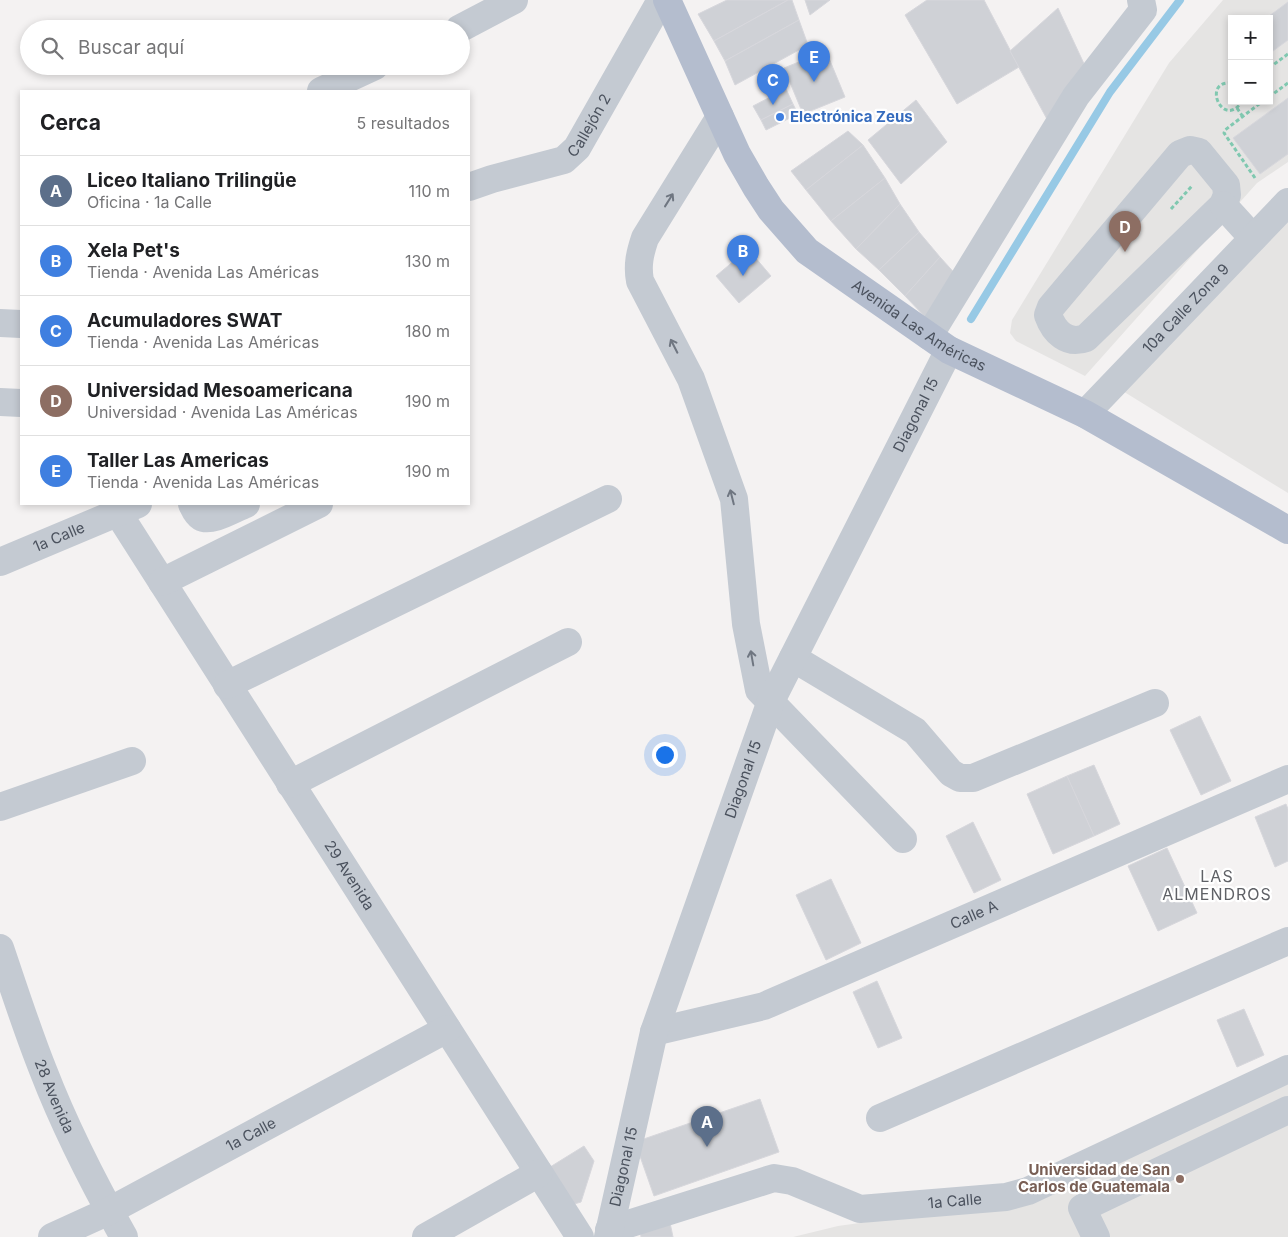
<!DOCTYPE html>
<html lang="es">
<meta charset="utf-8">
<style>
:root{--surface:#fff;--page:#f6f6f6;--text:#202124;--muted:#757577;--line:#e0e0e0;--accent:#d93025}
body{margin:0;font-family:Inter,sans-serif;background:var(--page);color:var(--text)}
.controls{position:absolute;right:15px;top:15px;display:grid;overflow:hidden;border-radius:0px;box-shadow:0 2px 8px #0003}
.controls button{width:45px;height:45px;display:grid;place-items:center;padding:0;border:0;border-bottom:1px solid var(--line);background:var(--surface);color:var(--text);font:25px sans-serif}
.you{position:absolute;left:664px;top:754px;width:18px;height:18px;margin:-12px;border:4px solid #fff;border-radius:50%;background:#1a73e8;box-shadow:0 0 0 8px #1a73e833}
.badge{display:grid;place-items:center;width:32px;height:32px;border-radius:50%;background:var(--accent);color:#fff;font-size:16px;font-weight:700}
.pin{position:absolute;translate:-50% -41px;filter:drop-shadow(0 1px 2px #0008)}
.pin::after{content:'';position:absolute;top:26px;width:18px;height:15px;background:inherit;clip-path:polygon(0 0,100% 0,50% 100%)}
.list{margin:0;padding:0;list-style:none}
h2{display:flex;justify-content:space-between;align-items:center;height:65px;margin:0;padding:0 20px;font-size:21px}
h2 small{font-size:16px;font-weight:400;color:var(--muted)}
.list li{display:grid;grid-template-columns:32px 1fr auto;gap:15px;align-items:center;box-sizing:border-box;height:70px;padding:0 20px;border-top:1px solid var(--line)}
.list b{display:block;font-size:19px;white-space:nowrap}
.list p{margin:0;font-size:16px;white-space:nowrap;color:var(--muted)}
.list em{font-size:16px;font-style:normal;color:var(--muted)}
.icon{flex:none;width:28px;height:28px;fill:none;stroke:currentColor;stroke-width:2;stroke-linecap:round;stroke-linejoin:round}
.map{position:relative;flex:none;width:1288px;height:1237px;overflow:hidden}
.search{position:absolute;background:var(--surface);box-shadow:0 2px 8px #0003;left:20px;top:20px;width:450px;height:55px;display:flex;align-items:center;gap:12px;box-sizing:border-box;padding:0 18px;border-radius:28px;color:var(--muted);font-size:19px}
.panel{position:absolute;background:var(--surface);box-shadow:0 2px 8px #0003;left:20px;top:90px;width:450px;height:415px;border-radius:0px}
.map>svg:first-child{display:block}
</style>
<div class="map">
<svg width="1288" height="1237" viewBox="0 0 1288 1237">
<rect width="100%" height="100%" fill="#f4f2f2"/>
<g fill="#e5e4e3" fill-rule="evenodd">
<path d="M1223,0H1288V162L1257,183L1085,376L1016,341L1010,333L1012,320L1169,63ZM1232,19H1269V101H1232Z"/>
<polygon points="1288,207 1288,493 1113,385"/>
<polygon points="1288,1083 1288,1237 793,1237 838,1226 1025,1200"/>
</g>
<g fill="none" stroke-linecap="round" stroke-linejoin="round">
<polyline stroke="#97c9e5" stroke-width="8" points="971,319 1110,92 1180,0"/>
</g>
<g fill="#cfd1d6" stroke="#d7d7dc">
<polygon points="727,0 788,0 714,41 698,14"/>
<polygon points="788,0 792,0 799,20 725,61 714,41"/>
<polygon points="805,0 830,0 810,15"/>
<polygon points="927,0 984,0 1019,67 957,104 905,15"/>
<polygon points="1288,2 1288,40 1269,54 1269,19 1265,19"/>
<polygon points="1058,8 1086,68 1048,121 1010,51"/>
<polygon points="799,20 808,45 735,85 725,61"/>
<polygon points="826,51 845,97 803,114 784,68"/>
<polygon points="786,89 793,104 761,120 753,106"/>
<polygon points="1288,98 1288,154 1260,174 1233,138"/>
<polygon points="916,100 947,142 901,184 868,140"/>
<polygon points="793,104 798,114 766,130 761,120"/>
<polygon points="848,131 863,145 806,190 791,171"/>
<polygon points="863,145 885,178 831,221 806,190"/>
<polygon points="885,178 900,204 856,249 831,221"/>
<polygon points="900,204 919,232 879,270 856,249"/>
<polygon points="919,232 940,257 905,296 879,270"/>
<polygon points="748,249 771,276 739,303 716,276"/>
<polygon points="940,257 959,278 928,320 905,296"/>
<polygon points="1200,716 1231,781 1201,795 1170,730"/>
<polygon points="1094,765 1120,824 1094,836 1067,776"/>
<polygon points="1067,776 1094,836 1053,854 1027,794"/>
<polygon points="1286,804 1288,809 1288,861 1275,867 1255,817"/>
<polygon points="973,822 1001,880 974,893 946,836"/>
<polygon points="1167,848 1197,913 1158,931 1128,866"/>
<polygon points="831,879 861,943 826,960 796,895"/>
<polygon points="877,981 902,1038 878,1048 853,992"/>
<polygon points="1244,1009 1264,1055 1237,1067 1217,1020"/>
<polygon points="760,1099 779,1152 654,1196 635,1142"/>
<polygon points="584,1146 594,1161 581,1202 564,1207 542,1172"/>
<polygon points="669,1218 673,1237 641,1237 640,1230"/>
</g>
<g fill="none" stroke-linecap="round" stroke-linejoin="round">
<g stroke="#80c8b0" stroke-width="3" stroke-dasharray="4 2.5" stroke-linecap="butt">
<polyline points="1269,68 1288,54"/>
<path d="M1232,83C1200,80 1224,131 1242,101"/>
<polyline points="1269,97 1288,83"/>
<polyline points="1237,108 1243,117"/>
<polyline points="1255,178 1224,133 1225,130 1263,101"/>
<polyline points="1171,209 1192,186"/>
</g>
<g stroke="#c4cad2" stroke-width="28">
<polyline points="459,29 514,0"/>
<polyline points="321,91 375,66"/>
<path d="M720,117L645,238C640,253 637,265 640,281L691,379L734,499L746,624L759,690L903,839"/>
<path d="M1190,150L1199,152L1226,185L1227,195L1223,205L1086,338C1067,345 1054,332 1048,315L1051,307L1180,154Z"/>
<path id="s1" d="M469,187L492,179L564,160L577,148L661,0"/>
<polyline points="1223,205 1253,238"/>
<polyline points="0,323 21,324"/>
<polyline points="929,336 1076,96 1143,10 1141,0"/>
<polyline points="0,402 21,403"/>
<path id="s2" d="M1085,414L1288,202"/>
<path d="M192,504C194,508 196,514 201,517C211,523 235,508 246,504"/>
<path id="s3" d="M118,513L580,1237"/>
<path id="s4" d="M0,562L138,504"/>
<polyline points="162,582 319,504"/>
<polyline points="793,658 915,731 951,773 960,778 973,778 1155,703"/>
<polyline points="227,685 608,499"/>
<polyline points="290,784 568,642"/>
<polyline points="0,807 132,761"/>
<path id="s5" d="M0,948C14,989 27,1030 43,1070C65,1127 94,1184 124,1237"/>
<path id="s6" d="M654,1032L764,1006L1288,779"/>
<polyline points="880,1118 1288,941"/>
<path id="s7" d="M609,1230L774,1178L792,1181L860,1209L1006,1197L1028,1191L1288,1069"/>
<path id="s8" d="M52,1237L109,1211L447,1029"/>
<polyline points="426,1237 539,1173"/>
<path id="s9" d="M608,1237L654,1032L771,701L949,350"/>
<polyline points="1096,1237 1082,1208 1288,1110"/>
</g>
<path stroke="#b4bdce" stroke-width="28" id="s10" d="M667,0L737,154L756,187L771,210L807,251L949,350L1085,414L1288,530"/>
</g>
<defs><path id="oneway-shaft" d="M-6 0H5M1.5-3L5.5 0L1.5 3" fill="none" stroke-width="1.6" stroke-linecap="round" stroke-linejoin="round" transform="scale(1.25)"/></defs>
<g stroke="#6f7681">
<use href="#oneway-shaft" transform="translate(669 200) rotate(-58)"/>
<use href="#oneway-shaft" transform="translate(674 346) rotate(-117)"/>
<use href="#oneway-shaft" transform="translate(732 497) rotate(-104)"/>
<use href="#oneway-shaft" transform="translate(752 658) rotate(-100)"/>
</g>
<circle fill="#3f7fe0" stroke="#fff" stroke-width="2" cx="780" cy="117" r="5"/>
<circle fill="#8d6e63" stroke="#fff" stroke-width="2" cx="1180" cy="1179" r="5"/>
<g text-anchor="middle" stroke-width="4.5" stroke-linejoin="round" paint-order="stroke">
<g font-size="15" font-weight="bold" fill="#366cbe" stroke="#fff" text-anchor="start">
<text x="790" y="122">Electrónica Zeus</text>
</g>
<g font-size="15" fill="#4b525e" stroke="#fff">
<text dy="5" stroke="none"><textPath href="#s1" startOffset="142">Callejón 2</textPath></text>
<text dy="5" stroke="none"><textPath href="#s2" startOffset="146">10a Calle Zona 9</textPath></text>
<text dy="5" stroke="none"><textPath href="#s10" startOffset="424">Avenida Las Américas</textPath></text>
<text dy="5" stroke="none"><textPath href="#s9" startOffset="882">Diagonal 15</textPath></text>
<text dy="5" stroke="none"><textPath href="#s4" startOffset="64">1a Calle</textPath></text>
<text dy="5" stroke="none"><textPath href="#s9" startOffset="478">Diagonal 15</textPath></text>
<text dy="5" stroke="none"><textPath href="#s3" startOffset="430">29 Avenida</textPath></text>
<text dy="5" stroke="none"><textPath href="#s6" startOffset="342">Calle A</textPath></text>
<text dy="5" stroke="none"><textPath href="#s5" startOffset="158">28 Avenida</textPath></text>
<text dy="5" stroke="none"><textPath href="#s8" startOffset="224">1a Calle</textPath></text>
<text dy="5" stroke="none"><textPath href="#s9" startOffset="72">Diagonal 15</textPath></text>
<text dy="5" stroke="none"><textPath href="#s7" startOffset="360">1a Calle</textPath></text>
</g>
<g font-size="15" font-weight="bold" fill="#785e54" stroke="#fff" text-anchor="end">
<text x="1170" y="1175">Universidad de San<tspan x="1170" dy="17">Carlos de Guatemala</tspan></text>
</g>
<g font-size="16" letter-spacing="1" fill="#5f6166" stroke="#fff">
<text x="1217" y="882">LAS<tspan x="1217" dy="18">ALMENDROS</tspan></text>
</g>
</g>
</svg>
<div class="controls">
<button>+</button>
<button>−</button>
</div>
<div class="you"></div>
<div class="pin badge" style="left:707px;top:1147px;background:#5c6f8a">A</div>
<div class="pin badge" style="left:743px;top:276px;background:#3f7fe0">B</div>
<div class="pin badge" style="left:773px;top:105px;background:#3f7fe0">C</div>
<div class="pin badge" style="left:1125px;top:252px;background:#8d6e63">D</div>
<div class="pin badge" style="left:814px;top:82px;background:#3f7fe0">E</div>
<div class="search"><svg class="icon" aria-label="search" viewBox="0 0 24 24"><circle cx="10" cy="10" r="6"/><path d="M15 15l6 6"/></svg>Buscar aquí</div>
<section class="panel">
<h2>Cerca<small>5 resultados</small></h2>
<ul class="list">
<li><span class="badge" style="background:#5c6f8a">A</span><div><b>Liceo Italiano Trilingüe</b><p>Oficina · 1a Calle</p></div><em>110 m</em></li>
<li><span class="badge" style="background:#3f7fe0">B</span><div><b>Xela Pet's</b><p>Tienda · Avenida Las Américas</p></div><em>130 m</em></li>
<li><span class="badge" style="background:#3f7fe0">C</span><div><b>Acumuladores SWAT</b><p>Tienda · Avenida Las Américas</p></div><em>180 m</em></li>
<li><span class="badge" style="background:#8d6e63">D</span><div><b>Universidad Mesoamericana</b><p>Universidad · Avenida Las Américas</p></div><em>190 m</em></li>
<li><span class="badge" style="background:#3f7fe0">E</span><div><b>Taller Las Americas</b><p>Tienda · Avenida Las Américas</p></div><em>190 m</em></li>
</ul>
</section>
</div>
